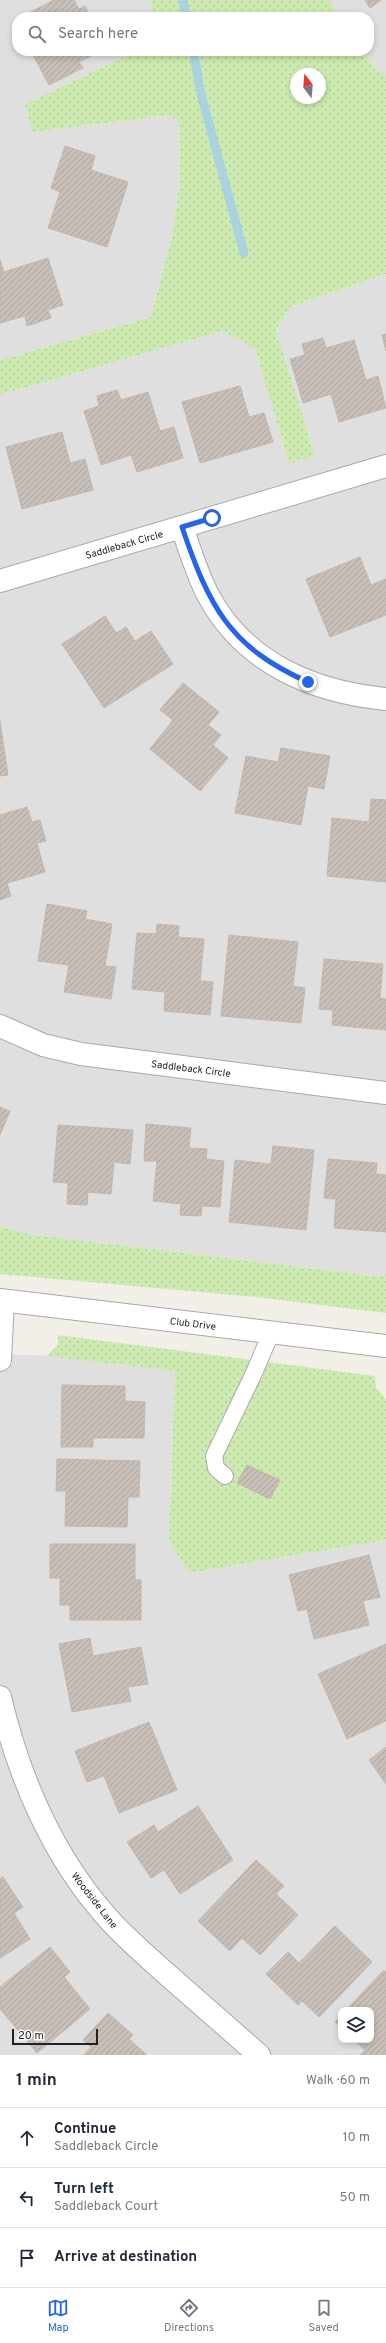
<!DOCTYPE html>
<meta charset="utf-8">
<style>
:root{--surface:#fff;--page:#f6f6f7;--text:#1f2937;--muted:#747a83;--line:#e0e1e3;--accent:#2563eb}
body{margin:0;font-family:Overpass,sans-serif;background:var(--page);color:var(--text)}
.controls{position:absolute;right:12px;bottom:12px;display:grid;overflow:hidden;border-radius:8px;box-shadow:0 2px 6px #0003}
.controls button{width:36px;height:36px;display:grid;place-items:center;padding:0;border:0;border-bottom:1px solid var(--line);background:var(--surface);color:var(--text);font:20px sans-serif}
.compass{position:absolute;left:290px;top:68px;width:36px;height:36px;border-radius:50%;background:var(--surface);box-shadow:0 2px 6px #0003;rotate:344deg}
.scale{position:absolute;left:12px;bottom:10px;width:86px;box-sizing:border-box;padding-left:4px;border:2px solid #222;border-top:0;font-size:11px;line-height:14px;white-space:nowrap;color:#222;-webkit-text-stroke:3px #fff;paint-order:stroke}
.stop{position:absolute;width:12px;height:12px;margin:-9px;border:3px solid #2563eb;border-radius:50%;background:#fff}
.stop.end{background:#2563eb;border-color:#fff;box-shadow:0 1px 4px #0008}
.list{margin:0;padding:0;list-style:none}
h2{display:flex;justify-content:space-between;align-items:center;height:52px;margin:0;padding:0 16px;font-size:17px}
h2 small{font-size:13px;font-weight:400;color:var(--muted)}
.list li{display:grid;grid-template-columns:26px 1fr auto;gap:12px;align-items:center;box-sizing:border-box;height:60px;padding:0 16px;border-top:1px solid var(--line)}
.list b{display:block;font-size:15px;white-space:nowrap}
.list p{margin:0;font-size:13px;white-space:nowrap;color:var(--muted)}
.list em{font-size:13px;font-style:normal;color:var(--muted)}
.icon{flex:none;width:22px;height:22px;fill:none;stroke:currentColor;stroke-width:2;stroke-linecap:round;stroke-linejoin:round}
.map{position:relative;flex:none;width:386px;height:2055px;overflow:hidden}
.search{position:absolute;background:var(--surface);box-shadow:0 2px 6px #0003;left:12px;right:12px;top:12px;height:44px;display:flex;align-items:center;gap:10px;box-sizing:border-box;padding:0 14px;border-radius:16px;color:var(--muted);font-size:15px}
.sheet{height:232px;background:var(--surface)}
nav{display:flex;justify-content:space-around;align-items:center;box-sizing:border-box;height:56px;border-top:1px solid var(--line);background:var(--surface);font-size:11px;color:var(--muted)}
nav a{display:grid;justify-items:center;gap:2px}
nav .on{color:var(--accent)}
.map>svg:first-child{display:block}
</style>
<div class="map">
<svg width="386" height="2055" viewBox="0 0 386 2055">
<defs>
<pattern id="grass-dots" width="8" height="8" patternUnits="userSpaceOnUse"><rect width="8" height="8" fill="#cdebb0"/><path d="M2 2h.1M6 6h.1" fill="none" stroke="#b0c997" stroke-width="1.8" stroke-linecap="round"/></pattern>
<pattern id="building-hatch" width="6" height="6" patternUnits="userSpaceOnUse"><rect width="6" height="6" fill="#c7bfb8"/><path d="M-1 1l2-2M0 6l6-6M5 7l2-2" fill="none" stroke="#aba49e"/></pattern>
</defs>
<rect width="100%" height="100%" fill="#f2efe9"/>
<g fill="#e0dfdf" fill-rule="evenodd">
<polygon points="0,0 149,0 155,17 17,17 17,51 136,51 25,104 32,132 170,115 179,122 180,179 173,232 151,317 0,360"/>
<polygon points="329,0 386,0 386,76 375,68 363,51 369,51 369,17 340,17"/>
<polygon points="386,274 386,1274 382,1277 28,1234 0,1226 0,395 222,331 255,349 289,462 315,456 276,329 292,306"/>
<path d="M0,1354L60,1356L175,1371L169,1541L189,1573L386,1540V2055H0ZM341,2010H371V2040H341Z"/>
</g>
<g fill="url(#grass-dots)" fill-rule="evenodd">
<polygon points="149,0 329,0 340,17 155,17"/>
<path d="M136,51H363L375,68L386,76V274L292,306L276,329L315,456L289,463L255,349L222,331L0,395V360L151,317L173,232L180,179L179,122L170,115L32,132L25,104ZM296,74H320V98H296Z"/>
<polygon points="0,1226 28,1234 382,1277 386,1274 386,1313 256,1297 0,1274"/>
<polygon points="58,1335 375,1376 376,1388 386,1399 386,1540 189,1573 169,1541 175,1371 47,1356 58,1345"/>
</g>
<g fill="none" stroke-linecap="round" stroke-linejoin="round">
<g stroke="#aad3df" stroke-width="9">
<polyline points="183,0 186,17"/>
<polyline points="193,51 201,94 244,253"/>
</g>
</g>
<g fill="url(#building-hatch)" stroke="#c4b6ab">
<polygon points="54,0 74,0 79,9 85,6 90,17 21,17"/>
<polygon points="365,0 381,0 370,8"/>
<polygon points="31,51 96,51 97,53 79,62 83,68 49,85"/>
<polygon points="65,146 95,156 91,170 128,182 107,247 48,228 60,192 51,188"/>
<polygon points="48,258 63,305 48,310 51,318 27,326 25,316 0,323 0,260 4,272"/>
<polygon points="386,334 386,351 382,335"/>
<polygon points="323,338 326,348 354,340 366,380 378,376 386,408 339,422 331,394 303,403 290,359 305,355 302,344"/>
<polygon points="240,386 249,417 264,413 273,442 200,463 182,402"/>
<polygon points="117,390 121,400 148,392 160,431 174,427 183,458 137,472 131,455 101,465 84,411 99,406 97,396"/>
<polygon points="62,432 70,463 85,459 93,490 22,509 6,447"/>
<polygon points="360,557 371,585 386,579 386,615 330,637 306,579"/>
<polygon points="105,616 116,633 126,627 135,641 151,631 173,664 104,708 62,644"/>
<polygon points="183,683 219,712 208,725 221,735 213,745 228,758 200,791 150,749 173,720 160,710"/>
<polygon points="0,721 8,775 0,776"/>
<polygon points="281,748 330,756 324,789 308,786 301,825 235,813 246,756 278,762"/>
<polygon points="371,799 386,800 386,882 327,876 332,818 369,822"/>
<polygon points="27,807 32,822 40,820 46,841 37,843 45,872 7,883 11,896 0,900 0,815"/>
<polygon points="47,904 87,911 85,919 112,924 105,966 116,967 111,999 64,992 69,965 38,961"/>
<polygon points="157,924 179,926 178,937 204,939 200,981 213,982 210,1015 164,1011 165,992 132,989 137,933 156,934"/>
<polygon points="229,935 298,942 293,986 305,988 301,1023 221,1016"/>
<polygon points="324,959 383,964 380,998 386,999 386,1030 332,1025 333,1010 319,1009"/>
<polygon points="0,1107 10,1111 0,1135"/>
<polygon points="146,1124 191,1128 189,1148 207,1149 206,1159 224,1161 220,1207 202,1206 201,1216 180,1215 181,1204 153,1201 157,1161 144,1161"/>
<polygon points="58,1125 133,1130 130,1164 114,1162 111,1194 88,1192 87,1205 67,1204 68,1183 53,1182"/>
<polygon points="273,1146 314,1150 306,1230 229,1222 235,1160 271,1164"/>
<polygon points="328,1159 377,1163 376,1174 386,1175 386,1232 334,1228 336,1199 324,1198"/>
<polygon points="62,1385 125,1386 125,1401 145,1402 144,1438 93,1438 93,1447 61,1447"/>
<polygon points="57,1459 140,1461 139,1497 128,1497 127,1527 65,1526 66,1491 56,1491"/>
<polygon points="247,1465 280,1480 270,1499 237,1483"/>
<polygon points="50,1544 135,1544 135,1580 141,1580 141,1620 70,1620 70,1605 60,1605 60,1578 50,1578"/>
<polygon points="369,1555 380,1597 363,1601 369,1625 314,1639 307,1609 298,1611 289,1575"/>
<polygon points="90,1638 93,1656 141,1647 148,1684 128,1687 131,1701 72,1712 59,1644"/>
<polygon points="386,1644 386,1721 347,1739 318,1674"/>
<polygon points="149,1722 177,1790 119,1813 104,1776 87,1782 75,1751"/>
<polygon points="386,1747 386,1784 369,1760"/>
<polygon points="198,1806 233,1860 180,1894 164,1870 151,1878 127,1842 154,1825 158,1832"/>
<polygon points="256,1860 284,1886 276,1894 298,1915 260,1955 242,1938 230,1951 198,1921"/>
<polygon points="3,1877 23,1907 14,1913 30,1939 0,1958 0,1879"/>
<polygon points="335,1926 372,1962 319,2017 302,2001 298,2005 266,1974 288,1952 299,1963"/>
<polygon points="50,1947 70,1972 64,1977 90,2009 37,2053 0,2009 0,1987"/>
<polygon points="384,1970 386,1972 386,2055 360,2055 365,2050 354,2040 371,2040 371,2010 346,2010"/>
<polygon points="108,2013 133,2035 129,2039 147,2055 84,2055 91,2047 83,2040"/>
<polygon points="341,2016 341,2028 335,2022"/>
</g>
<g fill="none" stroke-linecap="round" stroke-linejoin="round">
<g stroke="#a9a9a9" stroke-width="18">
<polyline id="service" points="225,1476 216,1468 214,1456 254,1373 271,1333"/>
</g>
<g stroke="#a9a9a9" stroke-width="24">
<g id="minor">
<path d="M182,527C190,550 197,574 208,595C244,663 313,692 386,699"/>
<polyline points="0,581 386,466"/>
<polyline points="0,1026 43,1045 81,1054 386,1093"/>
<polyline points="0,1360 3,1301"/>
<path d="M0,1697C18,1775 52,1855 106,1916C125,1938 148,1957 170,1977C200,2003 229,2029 259,2055"/>
</g>
</g>
<g stroke="#a9a9a9" stroke-width="24">
<polyline id="tertiary" points="0,1300 386,1346"/>
</g>
<use href="#service" stroke="#fff" stroke-width="16"/>
<use href="#minor" stroke="#fff" stroke-width="22"/>
<use href="#tertiary" stroke="#fff" stroke-width="22"/>
</g>
<g fill="none" stroke-linecap="round" stroke-linejoin="round">
<path stroke="#2563eb" stroke-width="5" d="M212,518L182,527C209,606 229,647 308,682"/>
</g>
<g text-anchor="middle" stroke-width="3.5" stroke-linejoin="round" paint-order="stroke">
<g font-size="10" fill="#222" stroke="#fff">
<text transform="translate(124 544) rotate(-16)" y="4">Saddleback Circle</text>
<text transform="translate(191 1068) rotate(7)" y="4">Saddleback Circle</text>
<text transform="translate(193 1323) rotate(7)" y="4">Club Drive</text>
<text transform="translate(95 1900) rotate(52)" y="4">Woodside Lane</text>
</g>
</g>
</svg>
<div class="controls">
<button><svg class="icon" aria-label="layers" viewBox="0 0 24 24"><path d="M12 4l9 5-9 5-9-5zM3 14l9 5 9-5"/></svg></button>
</div>
<svg class="compass" viewBox="-18 -18 36 36"><path d="M0-13l5 13h-10z" fill="#e53935"/><path d="M0 13l5-13h-10z" fill="#747a83"/></svg>
<div class="scale">20 m</div>
<div class="stop" style="left:212px;top:518px"></div>
<div class="stop end" style="left:308px;top:682px"></div>
<div class="search"><svg class="icon" aria-label="search" viewBox="0 0 24 24"><circle cx="10" cy="10" r="6"/><path d="M15 15l6 6"/></svg>Search here</div>
</div>
<section class="sheet">
<h2>1 min<small>Walk · 60 m</small></h2>
<ul class="list">
<li><svg class="icon" aria-label="ahead" viewBox="0 0 24 24"><path d="M12 20V5M6 11l6-6 6 6"/></svg><div><b>Continue</b><p>Saddleback Circle</p></div><em>10 m</em></li>
<li><svg class="icon" aria-label="left" viewBox="0 0 24 24"><path d="M17 20v-9H6M10 6l-5 5 5 5"/></svg><div><b>Turn left</b><p>Saddleback Court</p></div><em>50 m</em></li>
<li><svg class="icon" aria-label="arrive" viewBox="0 0 24 24"><path d="M6 21V4h12l-3 4 3 4H6"/></svg><div><b>Arrive at destination</b></div></li>
</ul>
</section>
<nav>
<a class="on"><svg class="icon" aria-label="map" viewBox="0 0 24 24"><path d="M3 6l6-2 6 2 6-2v14l-6 2-6-2-6 2zM9 4v14M15 6v14"/></svg>Map</a>
<a><svg class="icon" aria-label="directions" viewBox="0 0 24 24"><path d="M12 3l9 9-9 9-9-9zM9 14v-3h6M13 9l2 2-2 2"/></svg>Directions</a>
<a><svg class="icon" aria-label="saved" viewBox="0 0 24 24"><path d="M7 4h10v16l-5-4-5 4z"/></svg>Saved</a>
</nav>
